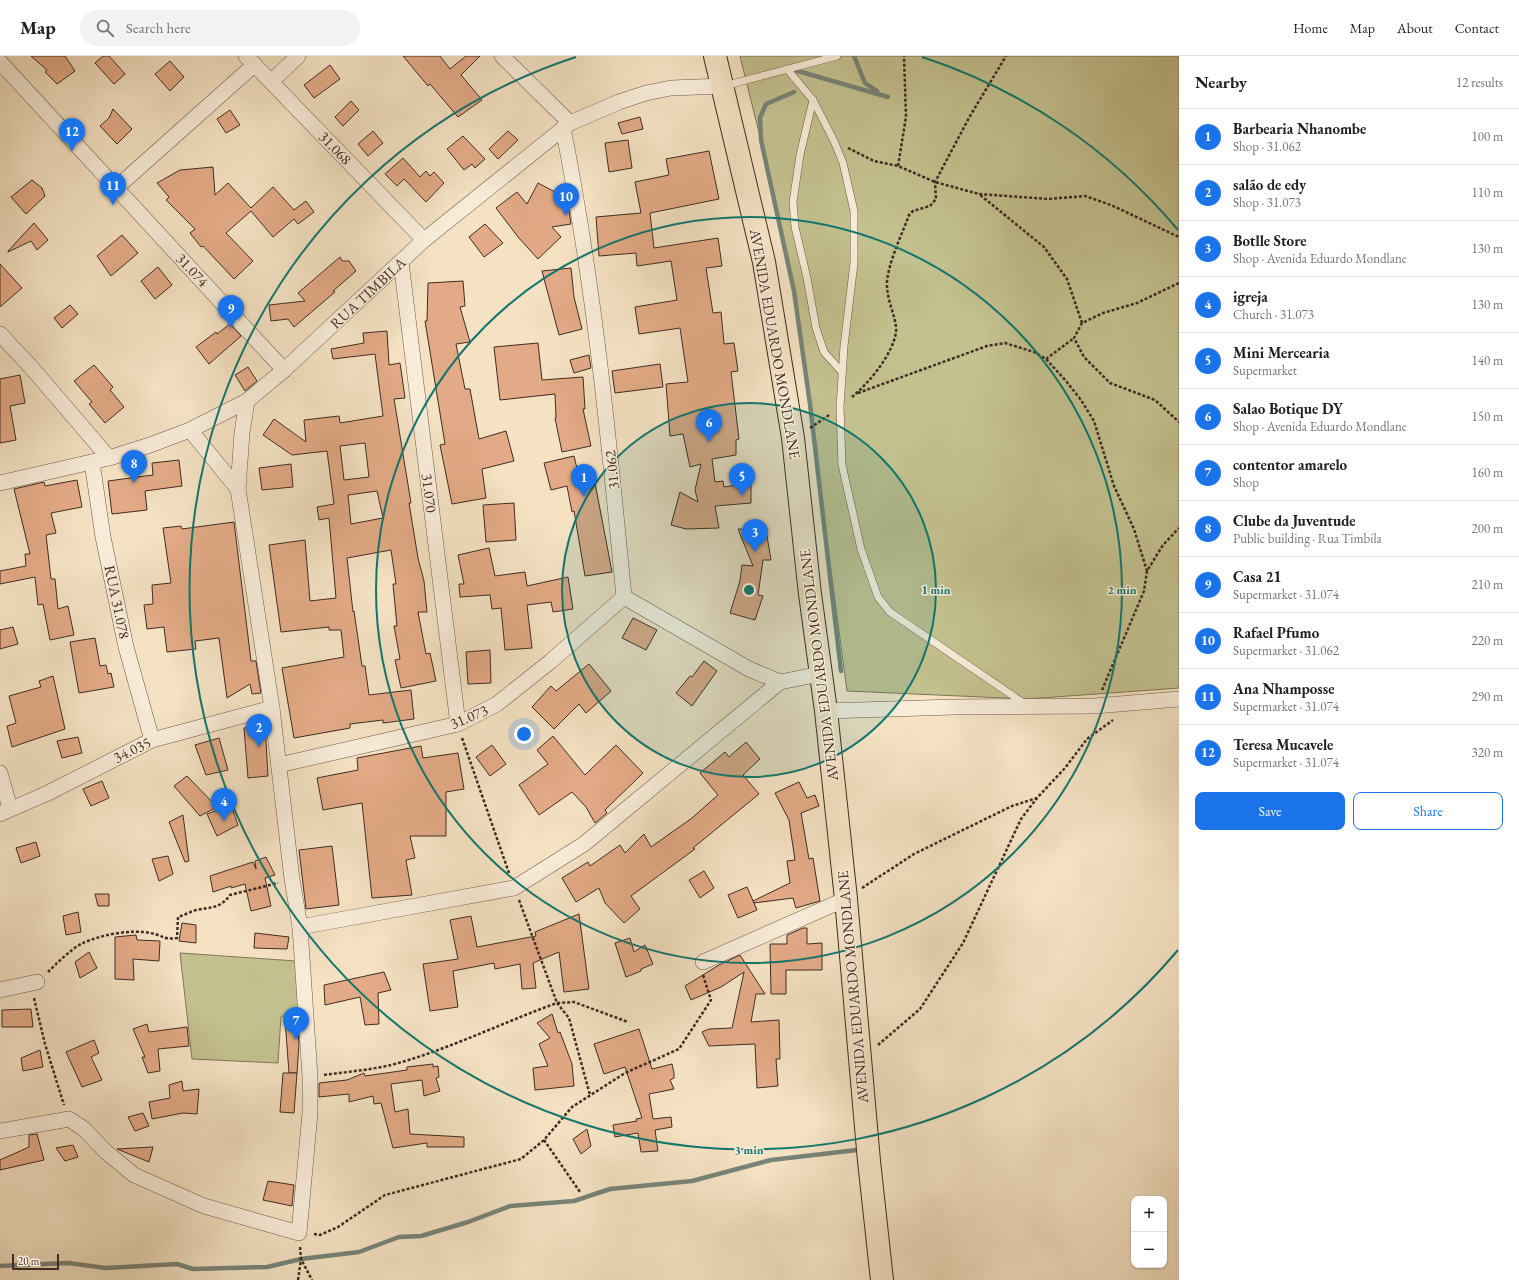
<!DOCTYPE html>
<meta charset="utf-8">
<style>
:root{--surface:#fff;--page:#f2f2f2;--text:#202124;--muted:#757577;--line:#e0e0e0;--accent:#1a73e8}
body{margin:0;font-family:"EB Garamond",serif;background:var(--page);color:var(--text)}
.controls{position:absolute;right:12px;bottom:12px;display:grid;overflow:hidden;border-radius:8px;box-shadow:0 1px 3px #0004}
.controls button{width:36px;height:36px;display:grid;place-items:center;padding:0;border:0;border-bottom:1px solid var(--line);background:var(--surface);color:var(--text);font:20px sans-serif}
.scale{position:absolute;left:12px;bottom:10px;width:47px;box-sizing:border-box;padding-left:4px;border:2px solid #402c23;border-top:0;font-size:11px;line-height:14px;white-space:nowrap;color:#402c23;-webkit-text-stroke:3px #f8ecd8;paint-order:stroke}
.you{position:absolute;left:524px;top:678px;width:14px;height:14px;margin:-10px;border:3px solid #fff;border-radius:50%;background:#1a73e8;box-shadow:0 0 0 6px #1a73e833}
.badge{display:grid;place-items:center;width:26px;height:26px;border-radius:50%;background:var(--accent);color:#fff;font-size:13px;font-weight:700}
.pin{position:absolute;translate:-50% -33px;filter:drop-shadow(0 1px 2px #0008)}
.pin::after{content:'';position:absolute;top:21px;width:14px;height:12px;background:inherit;clip-path:polygon(0 0,100% 0,50% 100%)}
.list{margin:0;padding:0;list-style:none}
h2{display:flex;justify-content:space-between;align-items:center;height:52px;margin:0;padding:0 16px;font-size:17px}
h2 small{font-size:13px;font-weight:400;color:var(--muted)}
.list li{display:grid;grid-template-columns:26px 1fr auto;gap:12px;align-items:center;box-sizing:border-box;height:56px;padding:0 16px;border-top:1px solid var(--line)}
.list b{display:block;font-size:15px;white-space:nowrap}
.list p{margin:0;font-size:13px;white-space:nowrap;color:var(--muted)}
.list em{font-size:13px;font-style:normal;color:var(--muted)}
.actions{display:flex;gap:8px;padding:12px 16px}
.actions a{flex:1;padding:9px 0;border:1px solid var(--accent);border-radius:8px;text-align:center;font-size:14px;color:var(--accent)}
.actions .main{background:var(--accent);color:#fff}
.icon{flex:none;width:22px;height:22px;fill:none;stroke:currentColor;stroke-width:2;stroke-linecap:round;stroke-linejoin:round}
.map{position:relative;flex:none;width:1179px;height:1224px;overflow:hidden}
header{display:flex;align-items:center;gap:24px;box-sizing:border-box;height:56px;padding:0 20px;background:var(--surface);border-bottom:1px solid var(--line)}
header strong{font-size:19px}
nav{display:flex;gap:22px;margin-inline-start:auto;font-size:14px}
.search{width:280px;height:36px;background:var(--page);display:flex;align-items:center;gap:10px;box-sizing:border-box;padding:0 14px;border-radius:22px;color:var(--muted);font-size:15px}
main{display:flex}
aside{flex:1;background:var(--surface)}
.map>svg:first-child{display:block}
</style>
<header>
<strong>Map</strong>
<div class="search"><svg class="icon" aria-label="search" viewBox="0 0 24 24"><circle cx="10" cy="10" r="6"/><path d="M15 15l6 6"/></svg>Search here</div>
<nav><a>Home</a><a>Map</a><a>About</a><a>Contact</a></nav>
</header>
<main>
<div class="map">
<svg width="1179" height="1224" viewBox="0 0 1179 1224">
<rect width="100%" height="100%" fill="#f4e2c3"/>
<filter id="stains"><feTurbulence type="fractalNoise" baseFrequency=".005" numOctaves="4"/><feColorMatrix values="0 0 0 0 .2 0 0 0 0 .09 0 0 0 0 .02 0 0 0 .5 -.17"/></filter>
<radialGradient id="worn" r=".72"><stop offset=".6" stop-color="#630" stop-opacity="0"/><stop offset="1" stop-color="#630" stop-opacity=".3"/></radialGradient>
<g fill="#c3c18f" stroke="#827659">
<polygon points="740,0 1179,0 1179,632 1027,643 847,635 794,238 767,109"/>
<polygon points="180,897 296,905 299,953 281,961 278,1007 192,1003"/>
</g>
<g fill="none" stroke-linecap="round" stroke-linejoin="round">
<g stroke="#778478" stroke-width="4.5">
<polyline points="854,0 865,27 877,35"/>
<polyline points="791,13 888,41"/>
<polyline points="794,36 766,48 760,62 761,84 794,235 810,348 841,615"/>
<polyline points="0,1210 68,1207 106,1212 177,1208 193,1213 267,1211 301,1203 359,1196 399,1181 421,1180 468,1166 510,1150 574,1145 610,1133 692,1125 771,1104 857,1094"/>
</g>
</g>
<g fill="#e2aa86" stroke="#402c23" fill-rule="evenodd">
<polygon points="31,0 65,0 75,15 57,28 45,16 47,14"/>
<polygon points="103,0 109,0 125,18 114,28 95,7"/>
<polygon points="403,0 440,0 450,13 466,0 480,0 461,19 482,44 458,61 430,28 428,30"/>
<polygon points="170,5 184,21 170,35 155,18"/>
<polygon points="330,9 340,23 314,42 304,29"/>
<polygon points="351,45 359,54 343,70 335,61"/>
<polygon points="113,53 132,73 117,88 100,70 109,62"/>
<polygon points="230,54 240,69 226,77 217,63"/>
<polygon points="640,61 643,73 622,78 618,67"/>
<polygon points="373,75 383,87 368,100 358,88"/>
<polygon points="508,75 518,84 498,103 489,93"/>
<polygon points="463,80 485,103 475,112 472,108 464,114 447,93"/>
<polygon points="628,84 632,112 609,116 605,87"/>
<polygon points="709,95 719,143 650,157 654,192 718,182 722,210 706,212 713,257 721,256 724,288 734,287 738,315 731,316 739,383 736,384 736,399 712,403 715,426 723,425 724,431 751,427 751,447 715,450 719,472 686,473 671,469 680,436 698,446 695,434 701,408 690,411 683,378 670,380 666,328 688,326 680,272 639,278 635,251 677,244 671,205 637,210 636,197 599,200 596,161 641,157 635,126 669,119 666,103"/>
<polygon points="403,102 420,121 426,115 430,120 434,116 444,127 426,146 404,123 397,130 385,118"/>
<polygon points="213,111 215,139 228,127 251,152 273,131 294,154 306,145 314,156 298,168 294,163 273,181 251,155 226,177 253,205 234,223 203,190 201,191 190,177 195,173 166,144 169,141 157,127 180,114"/>
<polygon points="32,124 42,132 45,140 26,158 11,141"/>
<polygon points="538,127 555,136 566,135 571,168 552,171 561,181 538,203 518,181 496,152 517,136 527,148"/>
<polygon points="34,167 48,184 37,194 31,185 8,196 8,195"/>
<polygon points="485,168 503,187 484,201 469,181"/>
<polygon points="122,179 138,197 111,220 97,200"/>
<polygon points="340,201 342,205 349,205 356,215 333,235 335,236 294,271 288,263 271,265 269,249 305,245 298,237"/>
<polygon points="0,208 22,232 0,251"/>
<polygon points="158,211 172,229 155,243 141,225"/>
<polygon points="571,212 574,241 582,273 559,279 542,215"/>
<polygon points="463,225 465,250 460,251 470,286 456,288 465,333 470,333 479,383 506,375 514,405 482,413 486,442 452,448 440,389 445,388 425,265 427,265 428,227"/>
<polygon points="70,249 78,258 62,272 54,262"/>
<polygon points="230,268 241,280 209,308 196,291 216,276 217,278"/>
<path d="M387,275L389,309L400,307L405,342L394,343L411,447H409L418,502L424,525L427,556H418L426,598L430,597L436,625L401,632L395,604L400,603L394,570H397L393,528H396L391,494L347,502L353,556L354,555L362,610H365L369,639L411,634L414,663L383,667V664L350,668V672L294,682L282,612L344,601L341,574H329V571L281,576L269,489L305,484L310,545L336,542L329,462L319,464L317,451L334,448L327,395L292,399L263,379L274,363L306,386L304,364L339,360L340,367L383,360L375,298L333,303L331,293L364,287L363,277ZM365,387L369,421L344,424L340,390ZM377,435L383,462L351,468L348,439Z"/>
<polygon points="538,287 542,324 583,321 585,353 583,353 591,390 562,396 555,362 556,362 555,338 500,344 494,291"/>
<polygon points="589,299 591,312 574,317 570,304"/>
<polygon points="660,308 663,331 615,337 612,315"/>
<polygon points="94,309 113,331 110,334 124,351 105,367 89,348 92,346 74,325"/>
<polygon points="248,311 257,325 245,335 235,319"/>
<polygon points="20,319 25,347 10,350 16,384 0,387 0,323"/>
<polygon points="574,400 581,429 595,427 612,516 585,520 574,455 572,456 567,430 551,434 544,407"/>
<polygon points="179,404 182,430 145,435 147,454 112,458 108,425 153,419 152,407"/>
<polygon points="291,408 293,431 262,434 259,412"/>
<polygon points="77,424 82,451 51,457 56,477 46,479 51,523 55,523 58,553 68,550 74,579 50,584 43,548 38,549 35,521 0,528 0,515 26,510 25,498 30,498 14,433 44,426 45,430"/>
<polygon points="514,447 516,484 486,486 483,449"/>
<polygon points="234,466 251,605 256,605 261,637 252,638 250,628 227,642 219,582 195,585 196,593 167,596 164,571 147,573 144,549 153,548 152,529 171,527 163,472 181,470 182,473"/>
<polygon points="738,473 766,474 771,504 763,504 758,539 763,540 755,564 730,557 740,525 742,509 753,510"/>
<polygon points="489,492 495,520 525,516 527,530 568,521 573,553 553,556 551,546 527,549 532,592 505,594 501,552 492,553 490,539 460,541 459,528 464,528 458,499"/>
<polygon points="633,562 657,574 646,594 622,582"/>
<polygon points="13,571 18,588 0,593 0,574"/>
<polygon points="95,582 100,610 106,609 108,618 111,617 114,631 79,637 70,586"/>
<polygon points="490,594 491,627 468,628 466,596"/>
<polygon points="704,605 717,615 692,650 676,637 690,620 692,621"/>
<polygon points="589,608 611,635 586,657 579,648 554,673 532,651 551,630 556,635"/>
<polygon points="53,620 65,673 12,691 7,670 16,667 9,640 41,631 39,625"/>
<polygon points="265,669 268,720 248,722 244,672"/>
<polygon points="553,680 585,719 616,689 643,717 605,754 607,757 595,767 586,751 572,736 539,759 519,729 548,708 537,694"/>
<polygon points="78,681 82,697 62,702 57,685"/>
<polygon points="219,682 228,714 206,719 195,689"/>
<polygon points="746,686 760,703 743,719 759,738 693,792 695,793 631,840 640,853 624,867 605,847 599,832 576,846 562,822 588,806 590,810 620,789 625,797 644,778 651,791 692,762 718,739 700,717 725,696 729,701"/>
<polygon points="492,689 506,708 490,720 476,701"/>
<polygon points="421,690 423,702 458,697 464,733 446,736 446,780 410,780 415,802 406,804 412,839 372,842 362,747 323,754 317,722 358,714 357,702"/>
<polygon points="187,720 217,751 200,760 174,730"/>
<polygon points="102,725 109,742 91,750 83,733"/>
<polygon points="799,726 807,742 815,739 819,750 801,757 809,803 813,802 820,845 796,852 793,842 754,847 757,854 738,862 728,839 747,831 754,847 753,845 790,827 787,805 795,804 789,764 775,737"/>
<polygon points="231,749 238,769 217,780 207,758"/>
<polygon points="183,759 189,805 185,806 169,766"/>
<polygon points="36,786 40,800 21,807 16,792"/>
<polygon points="332,790 339,849 306,853 299,794"/>
<polygon points="168,800 173,818 159,825 152,803"/>
<polygon points="266,801 275,819 265,822 271,850 251,855 245,828 231,832 231,830 213,836 210,820 253,806 256,813 255,805"/>
<polygon points="704,815 714,832 700,842 689,824"/>
<polygon points="95,838 109,838 109,850 98,850"/>
<polygon points="78,856 81,876 66,879 63,860"/>
<polygon points="579,858 589,933 564,936 559,896 533,907 536,932 522,933 520,908 495,913 494,907 453,915 458,951 430,955 423,908 458,903 450,864 471,860 477,891 536,880 535,876"/>
<polygon points="182,867 196,869 196,887 179,885"/>
<polygon points="803,872 807,872 807,888 822,887 822,914 786,914 786,938 771,938 770,888 787,888 787,879"/>
<polygon points="255,877 289,881 287,893 254,892"/>
<polygon points="136,879 137,884 160,885 159,905 133,903 134,924 115,923 115,881"/>
<polygon points="630,882 634,896 645,889 653,908 641,913 641,915 626,921 615,887"/>
<polygon points="89,896 97,912 80,922 75,906"/>
<polygon points="740,899 765,938 756,938 751,966 779,964 780,1003 776,1003 778,1030 757,1032 755,988 709,990 702,976 709,973 732,972 744,916 721,931 691,944 685,930 719,909"/>
<polygon points="384,916 391,934 378,937 379,968 365,969 360,941 325,949 324,929"/>
<polygon points="31,953 33,971 2,971 2,954"/>
<polygon points="552,958 558,977 560,976 572,1008 574,1030 535,1034 533,1012 548,1010 539,988 550,982 537,967"/>
<polygon points="297,961 299,987 297,1017 289,1017 285,963"/>
<polygon points="147,968 149,976 187,971 189,990 158,993 160,1015 148,1017 142,1001 145,1001 133,973"/>
<polygon points="639,973 652,1013 672,1008 674,1017 674,1022 670,1024 674,1033 649,1038 653,1063 671,1061 672,1071 655,1074 658,1095 641,1096 638,1077 615,1081 613,1069 637,1065 636,1063 642,1062 625,1011 604,1018 594,988"/>
<polygon points="94,984 99,997 91,1001 102,1024 82,1031 66,996"/>
<polygon points="40,994 43,1011 23,1015 21,1002"/>
<polygon points="433,1008 433,1011 438,1010 439,1021 436,1022 440,1035 424,1040 422,1024 391,1028 395,1056 408,1053 410,1078 464,1081 464,1091 427,1091 427,1087 393,1092 381,1047 374,1048 373,1040 349,1046 349,1038 319,1041 319,1027 347,1024 364,1017 365,1020 407,1014 407,1011"/>
<polygon points="283,1017 297,1017 294,1057 280,1056"/>
<polygon points="182,1025 183,1035 199,1033 197,1058 183,1057 152,1063 149,1046 170,1042 169,1029"/>
<polygon points="143,1057 149,1070 135,1075 128,1061"/>
<polygon points="587,1073 591,1090 581,1098 573,1083"/>
<polygon points="37,1078 44,1104 0,1114 0,1104 29,1091 29,1079"/>
<polygon points="73,1089 78,1101 65,1105 56,1092"/>
<polygon points="153,1091 149,1106 117,1093"/>
<polygon points="268,1125 294,1129 292,1150 263,1144"/>
</g>
<g fill="none" stroke-linecap="round" stroke-linejoin="round">
<g stroke="#6d5a4b" stroke-width="8">
<g id="lane">
<polyline points="787,13 813,44 834,85 843,107 854,155 854,207 844,290 840,351 842,409 861,493 878,541 890,556 1025,648"/>
<polyline points="724,30 837,0"/>
<polyline points="813,44 800,99 793,146 795,171 807,222 816,272 824,296 842,316"/>
</g>
</g>
<g stroke="#6d5a4b" stroke-width="16">
<g id="street">
<polyline points="246,0 424,184"/>
<polyline points="502,0 570,67"/>
<polyline points="0,6 284,314"/>
<polyline points="272,25 298,0"/>
<path d="M563,72C594,227 609,384 624,541L749,613L780,626L820,618"/>
<polyline points="115,133 254,9"/>
<polyline points="401,206 458,668"/>
<polyline points="0,278 30,310 109,402"/>
<polyline points="190,374 238,433"/>
<polyline points="92,406 103,481 126,591 152,684"/>
<polyline points="0,427 109,402 150,389 190,374 247,345 284,314 424,184 570,67 619,46 646,37 671,32 723,30"/>
<polyline points="826,655 954,651 1095,650 1179,643"/>
<polyline points="279,709 458,668 497,648 551,605 624,541"/>
<polyline points="0,717 10,752"/>
<polyline points="0,758 48,737 152,684 272,652"/>
<polyline points="300,871 514,832 584,788 780,626"/>
<polyline points="703,906 846,843"/>
<polyline points="0,934 37,926"/>
<polyline points="0,1075 69,1063 84,1073 106,1096 134,1119 204,1150 299,1177 310,1057 310,1021 300,871 292,823 272,652 238,433 242,377 247,345"/>
</g>
</g>
<g stroke="#402c23" stroke-width="24">
<polyline id="primary" points="715,0 764,206 793,382 810,538 826,655 846,843 869,1105 882,1224"/>
</g>
<g stroke="#402c23" stroke-width="2.5" stroke-dasharray="3 2" stroke-linecap="butt">
<polyline points="848,92 874,105 898,110 935,126 979,138"/>
<polyline points="898,110 906,61 904,0"/>
<polyline points="1179,227 1137,247 1103,257 1082,267 1074,282 1084,301 1110,327 1155,344 1179,366"/>
<polyline points="1082,267 1067,223 1044,191 979,138 1048,143 1085,140 1111,149 1179,181"/>
<polyline points="1046,303 1074,282"/>
<polyline points="858,337 987,290 1005,287 1034,296 1046,303 1066,325 1081,344 1094,365 1114,430 1134,473 1147,515"/>
<path d="M852,341C869,327 893,298 896,276C897,261 886,245 887,225C890,202 901,181 909,159L913,155L930,150L936,143L935,126L970,60L1006,0"/>
<polyline points="810,372 829,359"/>
<polyline points="1102,634 1144,535 1147,515 1163,489 1179,472"/>
<polyline points="462,682 509,817"/>
<polyline points="862,832 914,798 1012,750 1037,742"/>
<polyline points="519,844 557,947 574,946 628,966"/>
<path d="M48,916C57,907 69,895 81,888C99,879 130,873 150,877C163,879 162,884 177,882L178,861C184,859 190,856 196,854C210,851 220,853 230,839L278,827"/>
<polyline points="34,942 45,988 64,1049"/>
<polyline points="878,989 920,953 963,887 1021,763 1037,742 1065,712 1087,683 1113,664"/>
<path d="M324,1019C346,1016 369,1014 391,1009C448,994 501,967 557,947L569,962L590,1039"/>
<polyline points="544,1084 580,1136"/>
<polyline points="314,1178 320,1179 338,1171 385,1139 521,1103 544,1084 572,1051 625,1017 679,993 711,944 703,919"/>
<polyline points="300,1191 301,1203 312,1224"/>
<polyline points="298,1224 301,1203"/>
</g>
<use href="#lane" stroke="#f8ecd8" stroke-width="7"/>
<use href="#street" stroke="#f8ecd8" stroke-width="15"/>
<use href="#primary" stroke="#f4e2c3" stroke-width="22"/>
</g>
<circle cx="749" cy="534" r="187" fill="#0f766e" fill-opacity=".12"/>
<g fill="none" stroke="#0f766e" stroke-width="2">
<circle cx="749" cy="534" r="187"/>
<circle cx="749" cy="534" r="373"/>
<path d="M1178 894A560 560 0 1 1 576 1M922 1A560 560 0 0 1 1178 174"/>
</g>
<g text-anchor="middle" stroke-width="3" stroke-linejoin="round" paint-order="stroke">
<g font-size="15" fill="#402c23" stroke="#f8ecd8">
<text transform="translate(335 92) rotate(46)" y="5">31.068</text>
<text transform="translate(192 214) rotate(47)" y="5">31.074</text>
<text transform="translate(368 237) rotate(-43)" y="5">RUA TIMBILA</text>
<text transform="translate(775 288) rotate(80)" y="5">AVENIDA EDUARDO MONDLANE</text>
<text transform="translate(612 414) rotate(-96)" y="5">31.062</text>
<text transform="translate(429 437) rotate(83)" y="5">31.070</text>
<text transform="translate(117 546) rotate(78)" y="5">RUA 31.078</text>
<text transform="translate(819 609) rotate(-97)" y="5">AVENIDA EDUARDO MONDLANE</text>
<text transform="translate(469 661) rotate(-23)" y="5">31.073</text>
<text transform="translate(132 694) rotate(-26)" y="5">34.035</text>
<text transform="translate(853 931) rotate(-95)" y="5">AVENIDA EDUARDO MONDLANE</text>
</g>
</g>
<circle cx="749" cy="534" r="6" fill="#0f766e" stroke="#f8ecd8" stroke-width="2"/>
<g font-size="12" text-anchor="middle" font-weight="bold" fill="#0f766e" stroke="#f8ecd8" stroke-width="3" stroke-linejoin="round" paint-order="stroke">
<text x="936" y="538">1 min</text>
<text x="1122" y="538">2 min</text>
<text x="749" y="1098">3 min</text>
</g>
<rect width="100%" height="100%" filter="url(#stains)"/>
<rect width="100%" height="100%" fill="url(#worn)"/>
</svg>
<div class="controls">
<button>+</button>
<button>−</button>
</div>
<div class="scale">20 m</div>
<div class="you"></div>
<div class="pin badge" style="left:584px;top:441px">1</div>
<div class="pin badge" style="left:259px;top:691px">2</div>
<div class="pin badge" style="left:755px;top:496px">3</div>
<div class="pin badge" style="left:224px;top:765px">4</div>
<div class="pin badge" style="left:742px;top:440px">5</div>
<div class="pin badge" style="left:709px;top:386px">6</div>
<div class="pin badge" style="left:296px;top:984px">7</div>
<div class="pin badge" style="left:134px;top:427px">8</div>
<div class="pin badge" style="left:231px;top:272px">9</div>
<div class="pin badge" style="left:566px;top:160px">10</div>
<div class="pin badge" style="left:113px;top:149px">11</div>
<div class="pin badge" style="left:72px;top:95px">12</div>
</div>
<aside>
<h2>Nearby<small>12 results</small></h2>
<ul class="list">
<li><span class="badge">1</span><div><b>Barbearia Nhanombe</b><p>Shop · 31.062</p></div><em>100 m</em></li>
<li><span class="badge">2</span><div><b>salão de edy</b><p>Shop · 31.073</p></div><em>110 m</em></li>
<li><span class="badge">3</span><div><b>Botlle Store</b><p>Shop · Avenida Eduardo Mondlane</p></div><em>130 m</em></li>
<li><span class="badge">4</span><div><b>igreja</b><p>Church · 31.073</p></div><em>130 m</em></li>
<li><span class="badge">5</span><div><b>Mini Mercearia</b><p>Supermarket</p></div><em>140 m</em></li>
<li><span class="badge">6</span><div><b>Salao Botique DY</b><p>Shop · Avenida Eduardo Mondlane</p></div><em>150 m</em></li>
<li><span class="badge">7</span><div><b>contentor amarelo</b><p>Shop</p></div><em>160 m</em></li>
<li><span class="badge">8</span><div><b>Clube da Juventude</b><p>Public building · Rua Timbila</p></div><em>200 m</em></li>
<li><span class="badge">9</span><div><b>Casa 21</b><p>Supermarket · 31.074</p></div><em>210 m</em></li>
<li><span class="badge">10</span><div><b>Rafael Pfumo</b><p>Supermarket · 31.062</p></div><em>220 m</em></li>
<li><span class="badge">11</span><div><b>Ana Nhamposse</b><p>Supermarket · 31.074</p></div><em>290 m</em></li>
<li><span class="badge">12</span><div><b>Teresa Mucavele</b><p>Supermarket · 31.074</p></div><em>320 m</em></li>
</ul>
<div class="actions"><a class="main">Save</a><a>Share</a></div>
</aside>
</main>
